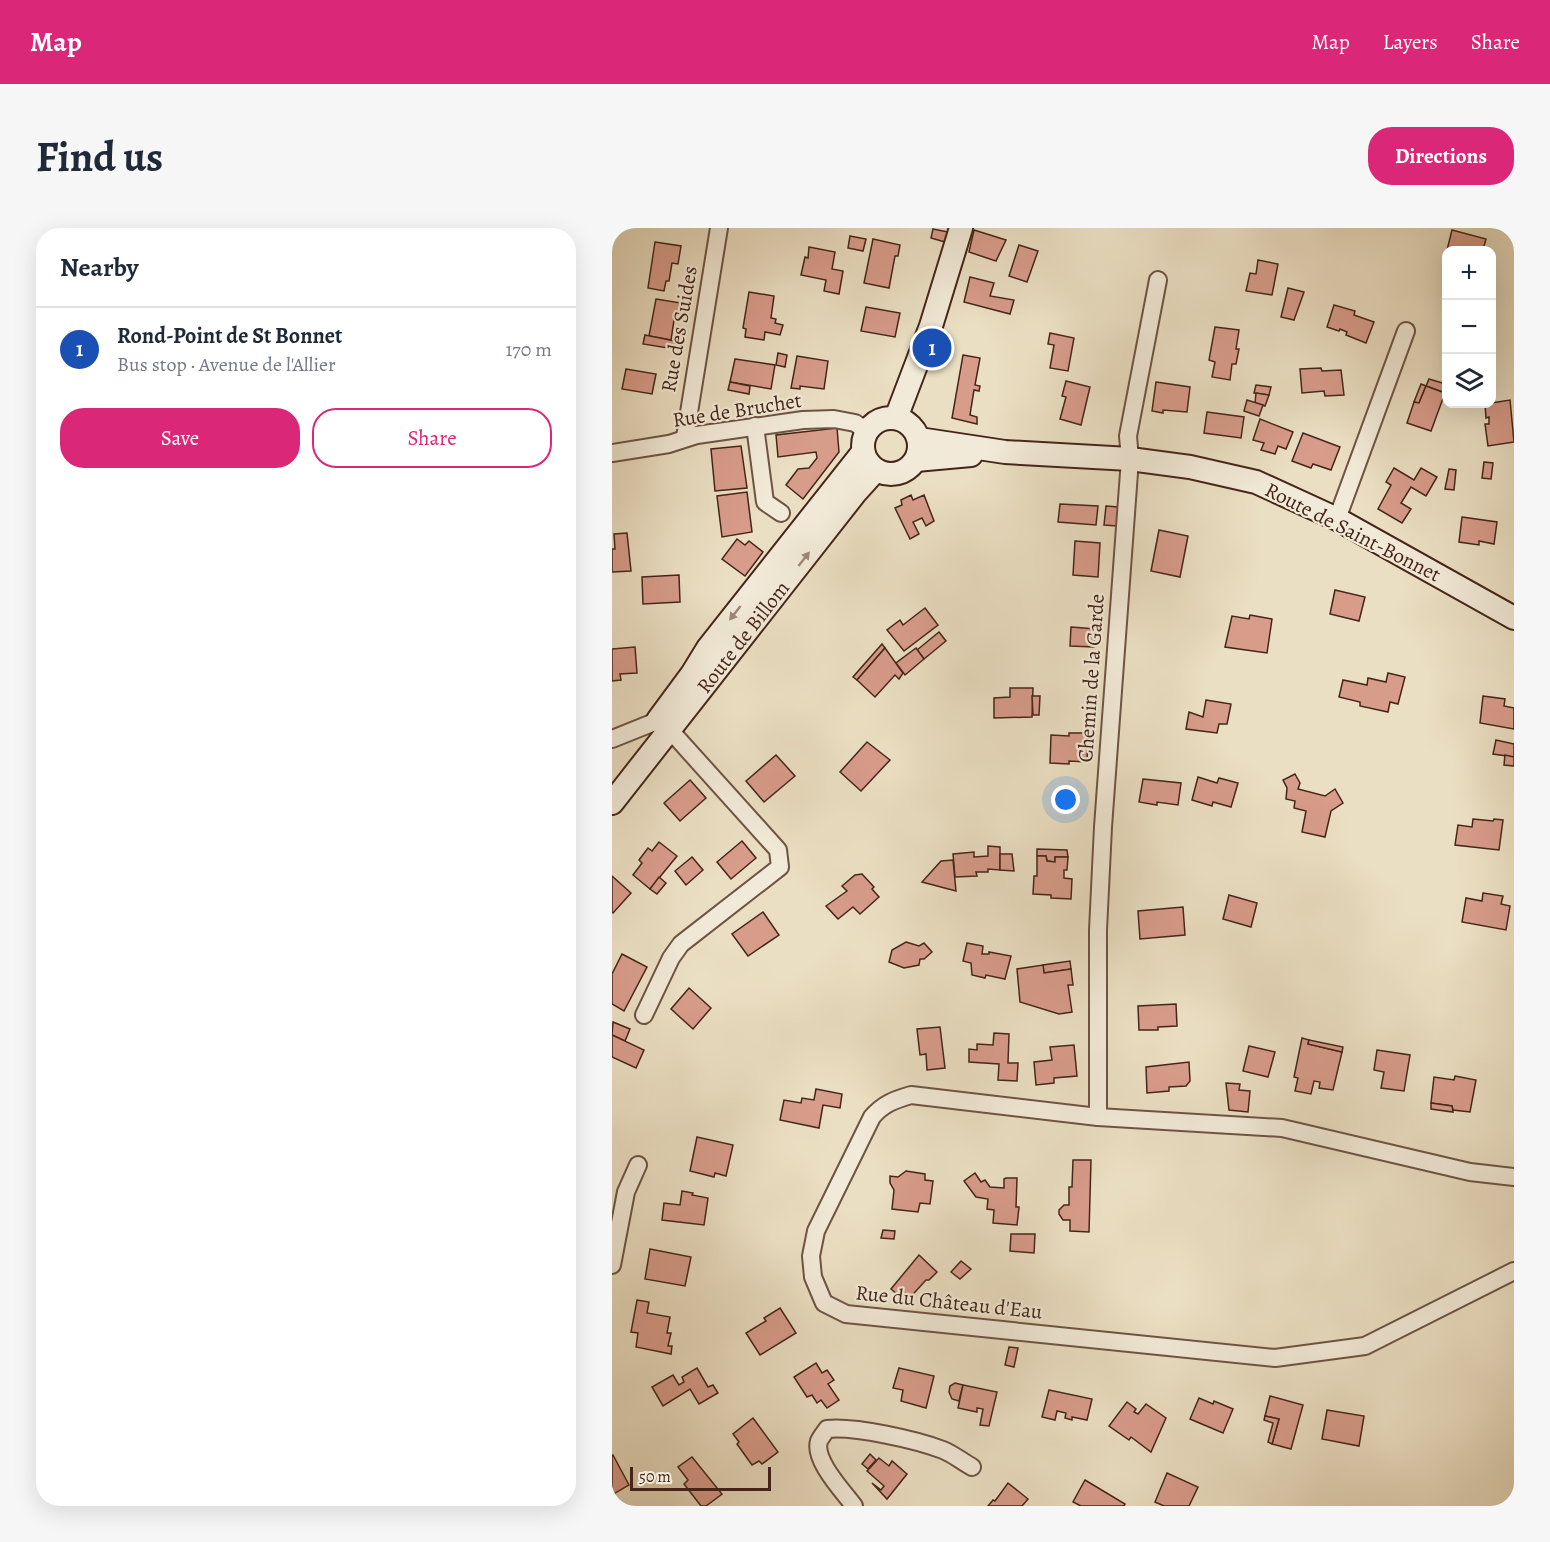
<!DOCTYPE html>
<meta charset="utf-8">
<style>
:root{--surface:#fff;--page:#f6f6f7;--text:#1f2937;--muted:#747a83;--line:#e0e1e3;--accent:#db2777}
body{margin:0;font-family:Alegreya,serif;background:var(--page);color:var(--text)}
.controls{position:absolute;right:18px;top:18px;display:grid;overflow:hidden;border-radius:12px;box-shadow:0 6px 24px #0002}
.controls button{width:54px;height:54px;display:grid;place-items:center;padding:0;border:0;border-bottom:2px solid var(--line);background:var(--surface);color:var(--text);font:30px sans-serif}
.scale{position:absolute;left:18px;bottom:15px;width:141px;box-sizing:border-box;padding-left:6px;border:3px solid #452519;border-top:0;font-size:16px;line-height:21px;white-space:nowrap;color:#452519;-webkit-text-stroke:4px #f2ead8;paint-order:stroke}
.you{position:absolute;left:454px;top:572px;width:21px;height:21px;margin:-15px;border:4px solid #fff;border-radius:50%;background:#1a73e8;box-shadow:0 0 0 9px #1a73e833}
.badge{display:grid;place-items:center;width:39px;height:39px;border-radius:50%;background:var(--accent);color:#fff;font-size:20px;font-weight:700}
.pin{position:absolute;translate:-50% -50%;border:3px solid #fff;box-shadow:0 2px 6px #0006}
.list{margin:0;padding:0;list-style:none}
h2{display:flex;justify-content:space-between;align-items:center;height:78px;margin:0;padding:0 24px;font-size:26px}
h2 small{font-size:20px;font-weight:400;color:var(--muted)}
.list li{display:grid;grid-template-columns:39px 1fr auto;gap:18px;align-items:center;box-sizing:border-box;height:84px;padding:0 24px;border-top:2px solid var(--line)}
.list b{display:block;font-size:22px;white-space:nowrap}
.list p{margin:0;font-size:20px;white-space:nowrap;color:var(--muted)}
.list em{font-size:20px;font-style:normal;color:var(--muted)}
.actions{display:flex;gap:12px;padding:18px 24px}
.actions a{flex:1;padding:14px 0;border:2px solid var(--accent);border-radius:24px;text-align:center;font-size:21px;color:var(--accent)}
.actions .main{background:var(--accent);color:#fff}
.icon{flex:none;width:33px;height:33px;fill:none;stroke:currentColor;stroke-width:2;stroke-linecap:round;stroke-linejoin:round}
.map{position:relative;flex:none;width:902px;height:1278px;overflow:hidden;border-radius:24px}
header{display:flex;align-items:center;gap:36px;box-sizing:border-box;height:84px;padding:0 30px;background:var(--accent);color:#fff}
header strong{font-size:28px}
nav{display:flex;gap:33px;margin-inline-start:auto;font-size:21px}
.intro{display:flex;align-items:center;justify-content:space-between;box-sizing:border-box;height:144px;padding:0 36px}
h1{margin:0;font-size:42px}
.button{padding:15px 27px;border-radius:24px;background:var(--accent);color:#fff;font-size:21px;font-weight:700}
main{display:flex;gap:36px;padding:0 36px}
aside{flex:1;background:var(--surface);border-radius:24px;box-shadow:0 6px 24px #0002}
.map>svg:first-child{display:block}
</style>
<header>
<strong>Map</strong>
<nav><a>Map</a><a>Layers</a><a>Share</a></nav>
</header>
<div class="intro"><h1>Find us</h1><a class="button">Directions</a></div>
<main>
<aside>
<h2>Nearby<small></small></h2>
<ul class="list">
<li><span class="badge" style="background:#1a4fb4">1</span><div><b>Rond-Point de St Bonnet</b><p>Bus stop · Avenue de l'Allier</p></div><em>170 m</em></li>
</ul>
<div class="actions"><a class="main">Save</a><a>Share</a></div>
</aside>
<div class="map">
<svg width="902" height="1278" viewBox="0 0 902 1278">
<rect width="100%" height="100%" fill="#ebdfc3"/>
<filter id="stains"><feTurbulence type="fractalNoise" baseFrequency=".00333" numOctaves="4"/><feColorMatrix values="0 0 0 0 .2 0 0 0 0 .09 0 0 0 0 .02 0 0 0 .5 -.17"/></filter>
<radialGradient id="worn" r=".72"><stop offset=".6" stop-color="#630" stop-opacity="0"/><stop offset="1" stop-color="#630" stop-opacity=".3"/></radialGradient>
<g fill="#d89c8b" stroke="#452519" stroke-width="1.5">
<polygon points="321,1 336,4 333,14 319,10"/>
<polygon points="362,2 394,12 384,33 357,24"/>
<polygon points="840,2 874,11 871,22 835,22"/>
<polygon points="238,8 254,11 251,23 236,20"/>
<polygon points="261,11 288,17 286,28 283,28 277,60 252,55"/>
<polygon points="43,14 69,18 66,36 60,35 57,53 54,53 52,63 36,60"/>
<polygon points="407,17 426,23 415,54 397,48"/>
<polygon points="197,19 223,24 220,41 231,43 227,66 212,63 214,52 189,47 193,29 196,30"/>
<polygon points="646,32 666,36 660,67 634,63 638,45 644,46"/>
<polygon points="358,49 382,55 378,68 402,72 398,86 352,74"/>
<polygon points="676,60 692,64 682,92 669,89"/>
<polygon points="137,64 162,68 159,90 164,91 163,95 171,97 168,107 153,104 152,112 133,109 134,101 131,100"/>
<polygon points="44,71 69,75 65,93 62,92 59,112 37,108"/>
<polygon points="722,77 743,83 742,87 762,94 754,115 734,107 735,104 728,101 727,103 715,99"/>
<polygon points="254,79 288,85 283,109 249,103"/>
<polygon points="603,99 627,102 624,121 627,121 624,136 620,136 618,152 600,149 603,134 597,132"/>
<polygon points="438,105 462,110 456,143 438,140 442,117 436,116"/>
<polygon points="33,107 63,113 62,121 31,116"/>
<polygon points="166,125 175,127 173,139 164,137"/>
<polygon points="351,127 368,130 363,157 368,158 367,163 362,162 358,187 365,189 365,196 340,190"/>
<polygon points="185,128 216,133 212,161 188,158 188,161 179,160"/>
<polygon points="123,131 163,137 159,161 118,154"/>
<polygon points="709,140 710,143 729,142 732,167 713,168 712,163 690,165 688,141"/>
<polygon points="14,141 44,146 40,166 10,161"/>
<polygon points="817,151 834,156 833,165 814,158"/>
<polygon points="454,153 478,159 469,197 448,191 454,169 450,168"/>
<polygon points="118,154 138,158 137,166 116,162"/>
<polygon points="544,154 578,159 575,184 551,182 551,185 540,183"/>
<polygon points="809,156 814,158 807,175 802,174"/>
<polygon points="644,157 659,159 657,167 642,165"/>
<polygon points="814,158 833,165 819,203 795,195 802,174 807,175"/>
<polygon points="644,165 657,167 653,178 643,175"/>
<polygon points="635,172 651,177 647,188 632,183"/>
<polygon points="898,172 902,214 876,218 873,196 877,196 877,189 874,190 873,176"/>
<polygon points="595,184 632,189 629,210 592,205"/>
<polygon points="648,191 681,204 674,221 666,218 663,226 649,222 652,215 641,212"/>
<polygon points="225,200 227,224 191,271 174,257 186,241 197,240 205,230 204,224 166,229 164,207"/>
<polygon points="691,205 728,219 719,242 701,236 699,240 680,233"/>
<polygon points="129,218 135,260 103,263 99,221"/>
<polygon points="872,234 881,235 879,251 870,250"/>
<polygon points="782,240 802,252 809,240 825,249 814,268 799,259 789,275 799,281 790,295 766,281 779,257 774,254"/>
<polygon points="837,241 844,242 842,262 833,261"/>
<polygon points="135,264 140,304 110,309 105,268"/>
<polygon points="299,267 301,272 312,267 322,293 314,298 310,290 301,294 307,306 298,311 283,280 290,277 289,272"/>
<polygon points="448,276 486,278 484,297 446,294"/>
<polygon points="494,278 506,279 505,298 492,297"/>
<polygon points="850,289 885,294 882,316 867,313 867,317 847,314"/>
<polygon points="547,302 576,308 568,349 539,343"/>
<polygon points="15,305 19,343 0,344 0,321 3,321 2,306"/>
<polygon points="125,311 133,317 137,313 151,324 133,348 110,331"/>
<polygon points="463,313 488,315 486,349 461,347"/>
<polygon points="67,347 68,374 31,376 30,349"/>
<polygon points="723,362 753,369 747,393 718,386"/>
<polygon points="313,380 326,397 292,423 275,402 288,392 291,397"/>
<polygon points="638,387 660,391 655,425 613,419 620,388 637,391"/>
<polygon points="459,399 484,401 482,419 458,418"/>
<polygon points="327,404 334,413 312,431 305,422"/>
<polygon points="270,416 273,420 245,452 241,449"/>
<polygon points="23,419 25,445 8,446 9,452 0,453 0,421"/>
<polygon points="273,420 291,445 287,451 283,447 263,469 245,452"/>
<polygon points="304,420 312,431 293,447 284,435"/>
<polygon points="776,445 793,449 786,476 778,474 776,484 748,478 748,474 727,469 731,452 755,457 756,450 774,454"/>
<polygon points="398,460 421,460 420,489 382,490 382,470 398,469"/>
<polygon points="420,468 428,468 427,487 421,487"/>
<polygon points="871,468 893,471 892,478 902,480 902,501 868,495"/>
<polygon points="594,472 619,476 615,496 607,496 605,505 574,501 577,484 591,489"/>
<polygon points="457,505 476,505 475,534 457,533 457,536 438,535 439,507 457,508"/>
<polygon points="884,512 902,516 902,529 881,526"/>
<polygon points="255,514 278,532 249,563 228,544"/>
<polygon points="164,527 183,548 152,574 134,553"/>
<polygon points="893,527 902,529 902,538 892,537"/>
<polygon points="683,546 688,555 686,561 713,568 723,561 731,575 719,583 713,609 690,604 694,583 682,580 683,573 674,571 675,560 671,552"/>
<polygon points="586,549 605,555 607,550 626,555 619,579 601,574 600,578 580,572"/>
<polygon points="531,551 569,555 566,577 545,574 545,577 527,574"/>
<polygon points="78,552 94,570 68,593 52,575"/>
<polygon points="861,591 881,593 882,591 891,592 887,622 843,617 846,597 860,599"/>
<polygon points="130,613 144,630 119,651 105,634"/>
<polygon points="47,614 65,628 38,661 21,647 30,635 27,632 36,620 40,623"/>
<polygon points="376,618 388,619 388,642 376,641 376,644 364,644 365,648 343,649 341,626 362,624 362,629 376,628"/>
<polygon points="425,621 455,622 456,629 443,629 443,634 435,633 434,628 425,628"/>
<polygon points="388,626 400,626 402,643 388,642"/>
<polygon points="425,628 434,628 435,633 443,634 443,629 456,629 455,642 452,642 452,650 460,651 459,671 439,670 439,667 421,666 422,648 425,648"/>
<polygon points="80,629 91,642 74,657 63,643"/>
<polygon points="341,632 344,663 310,654 329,633"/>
<polygon points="250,646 262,659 260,661 267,669 248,686 241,679 226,691 214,678 235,663 230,658 243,647"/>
<polygon points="0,648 19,665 1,685 0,684"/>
<polygon points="47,649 54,655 45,666 38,661"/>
<polygon points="871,665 891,668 889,676 898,678 894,702 850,694 854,670 870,673"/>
<polygon points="617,667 645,675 639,699 611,691"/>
<polygon points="571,679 573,707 528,711 526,683"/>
<polygon points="151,684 167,707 136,728 120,706"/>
<polygon points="294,714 307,718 312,715 320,724 312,731 308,731 307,737 292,740 277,734 280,722"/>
<polygon points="355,715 371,718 370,726 377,726 377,724 399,728 393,751 374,747 373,750 360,747 359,735 351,733"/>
<polygon points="10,726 35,739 12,783 0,776 0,746"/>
<polygon points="458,733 459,741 432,745 431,737"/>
<polygon points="431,737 432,745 459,741 461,757 456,757 460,784 447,786 408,774 405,741"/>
<polygon points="77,760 99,780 81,801 59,781"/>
<polygon points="564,776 565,798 546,799 546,802 527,802 526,778"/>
<polygon points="1,794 18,801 13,813 0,807"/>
<polygon points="328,799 333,840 315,842 314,826 308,827 305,801"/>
<polygon points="382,805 397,806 396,835 406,835 405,853 386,852 387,836 357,834 357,821 365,822 365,816 381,817"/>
<polygon points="0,807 32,822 24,840 0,829"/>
<polygon points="690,810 697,812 696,816 730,824 721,862 707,860 708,854 702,853 699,866 683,863 686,850 682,849"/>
<polygon points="697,812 731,819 730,824 696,816"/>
<polygon points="462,817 465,848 442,850 442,855 424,857 422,834 440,832 438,819"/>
<polygon points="637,818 663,824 656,849 631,843"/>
<polygon points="765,822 798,827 792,863 769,860 772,844 762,842"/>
<polygon points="577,834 578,853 574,858 557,859 557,863 535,865 534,839"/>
<polygon points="843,848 864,852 858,884 841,882 840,878 819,875 822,849 842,852"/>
<polygon points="614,855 628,856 627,862 638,863 636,884 617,882"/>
<polygon points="204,861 230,866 228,880 211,877 207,900 168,892 172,872 189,875 190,870 202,872"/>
<polygon points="819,875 840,878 841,884 819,881"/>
<polygon points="85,909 121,917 114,948 103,945 102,949 78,943"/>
<polygon points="461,932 479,932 477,1004 458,1003 458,992 451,992 447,986 447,982 452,977 457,977 457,959 460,959"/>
<polygon points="294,943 313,946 313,952 321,953 318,976 308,975 306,984 280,981 282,962 278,955 278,948 286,949"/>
<polygon points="363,945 369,954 373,952 378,959 392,960 392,951 394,950 405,950 404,979 407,979 405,997 381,995 382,982 375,981 376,971 364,969 352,953"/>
<polygon points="70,963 81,965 80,967 96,970 92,997 50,992 52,975 68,977"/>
<polygon points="271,1002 283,1003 282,1011 269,1010"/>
<polygon points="399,1006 423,1006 422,1025 398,1023"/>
<polygon points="38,1021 79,1029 73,1058 33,1051"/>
<polygon points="307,1027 325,1044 317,1052 314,1052 294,1074 279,1061"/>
<polygon points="349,1033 359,1041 348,1051 339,1044"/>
<polygon points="25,1072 37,1074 35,1085 58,1089 55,1105 59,1105 56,1118 60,1118 59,1126 24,1119 26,1105 19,1104"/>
<polygon points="168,1080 184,1105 148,1127 134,1105 154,1093 152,1090"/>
<polygon points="397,1119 406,1120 402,1139 393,1137"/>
<polygon points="204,1135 210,1145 215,1142 222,1152 216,1156 227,1172 215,1180 209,1172 205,1175 200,1167 195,1169 182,1149"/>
<polygon points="85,1140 96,1159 101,1157 106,1165 87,1176 78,1161 51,1178 40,1159 61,1147 67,1157 72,1154 70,1149"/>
<polygon points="287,1140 322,1148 314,1180 289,1173 291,1162 281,1160"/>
<polygon points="343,1155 351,1157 347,1173 340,1171 337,1164 338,1158"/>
<polygon points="351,1157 385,1164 377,1198 368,1197 371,1181 365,1180 365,1184 346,1180"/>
<polygon points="437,1162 480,1171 475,1192 460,1189 460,1192 453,1190 454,1185 445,1183 443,1192 430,1189"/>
<polygon points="658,1168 691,1177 679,1221 660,1216 667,1191 653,1188"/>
<polygon points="587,1170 601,1176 602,1173 621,1181 611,1205 578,1191"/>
<polygon points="515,1174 524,1181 522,1184 526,1186 534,1176 554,1190 539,1224 519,1209 517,1212 497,1198"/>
<polygon points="715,1182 752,1188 747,1218 710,1211"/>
<polygon points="653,1188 667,1191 660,1216 656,1214 661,1195 652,1192"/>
<polygon points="141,1190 166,1224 150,1236 147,1233 140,1237 125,1216 127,1214 121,1206"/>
<polygon points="258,1226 264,1232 256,1241 250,1236"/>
<polygon points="1,1227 17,1257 0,1267 0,1227"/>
<polygon points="80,1229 110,1266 94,1278 89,1278 72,1256 76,1252 66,1239"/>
<polygon points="267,1230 277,1238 280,1233 295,1246 275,1271 260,1255 269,1262 272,1258 255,1243"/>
<polygon points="555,1245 586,1259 577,1278 552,1278 543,1274"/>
<polygon points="473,1252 513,1276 512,1278 469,1278 461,1274"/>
<polygon points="396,1255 416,1271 410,1278 376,1278 381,1272 383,1273"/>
</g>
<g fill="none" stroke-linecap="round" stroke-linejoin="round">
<g stroke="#6e5444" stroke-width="20">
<g id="street">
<polyline points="143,198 153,274 169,285"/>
<polyline points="73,209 107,0"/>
<polyline points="0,225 57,216 85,207 191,192 222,191 243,195 255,203"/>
<polyline points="725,291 794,103"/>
<polyline points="0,511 45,493"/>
<polyline points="32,787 59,730 69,716 168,639 166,622 57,501"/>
<polyline points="486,889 486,702 491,599 518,231 516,208 546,52"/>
<path d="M902,949L858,944L670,900L486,889L299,867C282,872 271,876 260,889L204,1003L199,1028L201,1049L212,1075L234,1086L663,1130L753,1118L902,1043"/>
<polyline points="0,1037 14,964 26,937"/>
<path d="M242,1278C231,1263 201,1232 207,1213C209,1209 213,1204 215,1201C243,1198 305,1212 331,1222C341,1226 351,1234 360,1239"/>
</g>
</g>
<g stroke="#452519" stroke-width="26">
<g id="secondary">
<circle cx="279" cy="218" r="28"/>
<polyline points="284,190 319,98 349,0"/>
<polyline points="307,211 393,224 518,231 578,239 644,254 725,291 902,390"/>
<polyline points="304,232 359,227"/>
<polyline points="46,492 80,446 96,420 251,224"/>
<polyline points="0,575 244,264 263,243"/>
</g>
</g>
<use href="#street" stroke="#f2ead8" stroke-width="16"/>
<use href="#secondary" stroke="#f2ead8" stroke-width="22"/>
</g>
<defs><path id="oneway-solid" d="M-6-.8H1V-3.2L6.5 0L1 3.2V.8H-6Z" transform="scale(1.5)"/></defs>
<g fill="#9c8878">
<use href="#oneway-solid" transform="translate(192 331) rotate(-52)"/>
<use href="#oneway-solid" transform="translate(123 385) rotate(128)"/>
</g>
<g text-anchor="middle" stroke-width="4.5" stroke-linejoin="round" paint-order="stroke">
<g font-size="21" fill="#452519" stroke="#f2ead8">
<text transform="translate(67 101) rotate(-80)" y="7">Rue des Suides</text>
<text transform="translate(125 182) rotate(-9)" y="7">Rue de Bruchet</text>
<text transform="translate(741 304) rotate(27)" y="7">Route de Saint-Bonnet</text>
<text transform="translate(131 409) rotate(-52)" y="7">Route de Billom</text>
<text transform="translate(479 450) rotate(-86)" y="7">Chemin de la Garde</text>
<text transform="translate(337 1074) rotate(6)" y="7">Rue du Château d'Eau</text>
</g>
</g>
<rect width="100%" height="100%" filter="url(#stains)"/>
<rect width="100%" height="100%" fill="url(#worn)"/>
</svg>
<div class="controls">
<button>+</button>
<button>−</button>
<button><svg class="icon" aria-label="layers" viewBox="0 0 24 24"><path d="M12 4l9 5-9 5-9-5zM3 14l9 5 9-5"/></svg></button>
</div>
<div class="scale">50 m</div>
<div class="you"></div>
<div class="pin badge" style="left:320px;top:120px;background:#1a4fb4">1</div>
</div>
</main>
